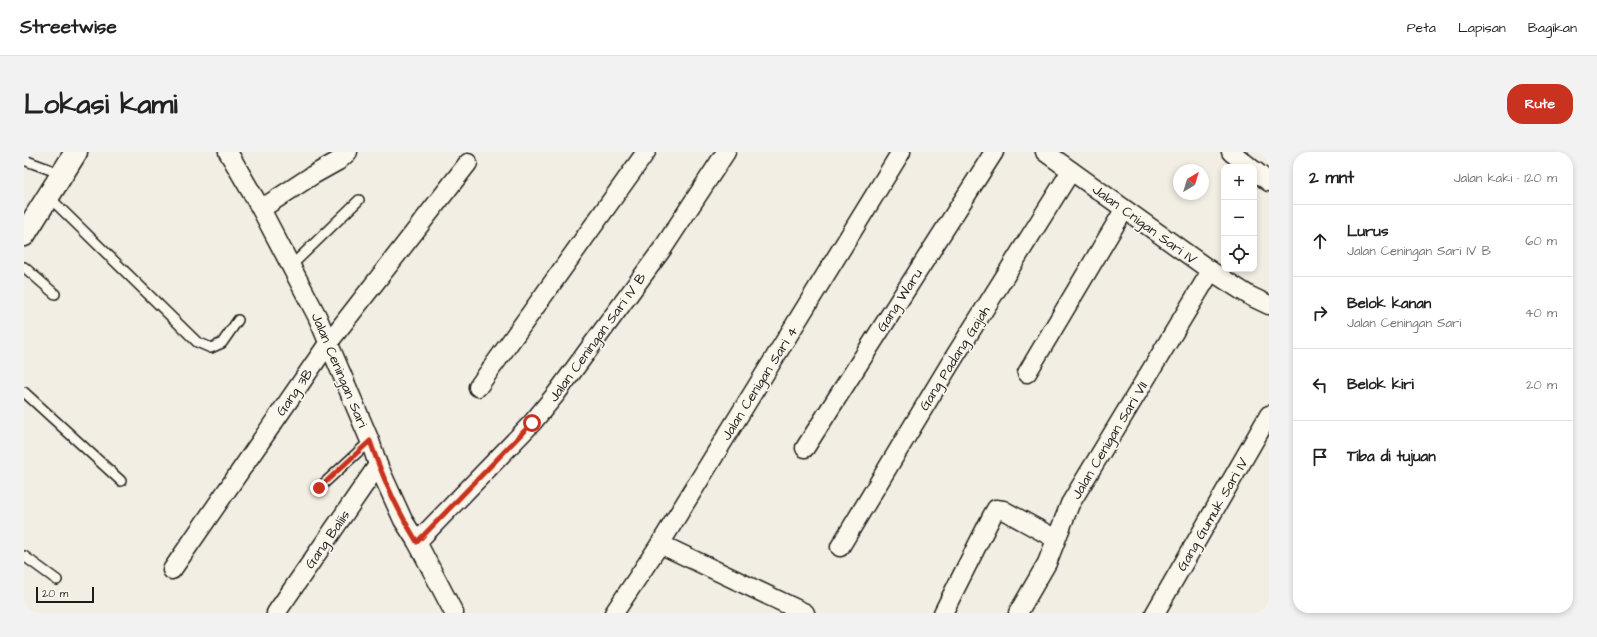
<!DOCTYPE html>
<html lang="id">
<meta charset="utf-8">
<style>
:root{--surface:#fff;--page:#f2f2f2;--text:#222;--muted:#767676;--line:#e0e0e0;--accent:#c8321e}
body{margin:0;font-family:"Architects Daughter",sans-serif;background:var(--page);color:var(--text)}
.controls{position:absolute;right:12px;top:12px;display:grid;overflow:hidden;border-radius:8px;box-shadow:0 2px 6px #0003}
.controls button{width:36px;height:36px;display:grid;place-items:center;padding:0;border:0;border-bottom:1px solid var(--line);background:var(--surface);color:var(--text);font:20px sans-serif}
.compass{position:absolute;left:1149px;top:12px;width:36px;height:36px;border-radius:50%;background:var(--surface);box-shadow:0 2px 6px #0003;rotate:38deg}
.scale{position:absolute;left:12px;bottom:10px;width:58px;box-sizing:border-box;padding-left:4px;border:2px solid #1c1c1c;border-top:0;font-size:11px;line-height:14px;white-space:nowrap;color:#1c1c1c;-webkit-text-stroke:3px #fbf7ec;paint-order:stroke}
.stop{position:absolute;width:12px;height:12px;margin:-9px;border:3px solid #c8321e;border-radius:50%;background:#fff}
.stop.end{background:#c8321e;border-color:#fff;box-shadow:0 1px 4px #0008}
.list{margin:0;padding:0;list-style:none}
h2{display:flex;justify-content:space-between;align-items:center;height:52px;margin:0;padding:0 16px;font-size:17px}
h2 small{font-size:13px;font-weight:400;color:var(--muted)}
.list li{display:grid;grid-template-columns:26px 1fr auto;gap:12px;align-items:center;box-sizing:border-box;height:72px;padding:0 16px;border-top:1px solid var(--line)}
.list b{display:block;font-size:15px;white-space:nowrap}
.list p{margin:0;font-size:13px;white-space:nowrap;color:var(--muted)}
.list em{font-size:13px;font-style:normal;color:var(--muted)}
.icon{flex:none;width:22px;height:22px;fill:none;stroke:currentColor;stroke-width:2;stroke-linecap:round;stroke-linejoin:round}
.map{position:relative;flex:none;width:1245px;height:461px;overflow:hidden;border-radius:16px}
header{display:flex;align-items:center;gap:24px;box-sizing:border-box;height:56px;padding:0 20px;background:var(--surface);border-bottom:1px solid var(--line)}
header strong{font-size:19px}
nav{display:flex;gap:22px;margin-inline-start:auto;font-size:14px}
.intro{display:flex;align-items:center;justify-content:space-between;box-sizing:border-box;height:96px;padding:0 24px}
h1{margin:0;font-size:28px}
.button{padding:10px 18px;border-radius:16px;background:var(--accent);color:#fff;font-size:14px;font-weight:700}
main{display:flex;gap:24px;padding:0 24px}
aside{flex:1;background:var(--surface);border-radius:16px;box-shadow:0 2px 6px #0003}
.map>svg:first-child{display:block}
</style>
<header>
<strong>Streetwise</strong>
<nav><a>Peta</a><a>Lapisan</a><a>Bagikan</a></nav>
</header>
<div class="intro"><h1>Lokasi kami</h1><a class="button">Rute</a></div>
<main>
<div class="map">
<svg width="1245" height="461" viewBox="0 0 1245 461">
<rect width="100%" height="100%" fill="#f2eee4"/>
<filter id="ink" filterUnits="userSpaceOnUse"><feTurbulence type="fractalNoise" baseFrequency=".025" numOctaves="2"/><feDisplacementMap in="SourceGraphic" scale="8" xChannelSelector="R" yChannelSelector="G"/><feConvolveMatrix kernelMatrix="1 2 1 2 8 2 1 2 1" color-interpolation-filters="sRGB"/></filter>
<g filter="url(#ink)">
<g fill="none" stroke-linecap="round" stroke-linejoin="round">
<g stroke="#1c1c1c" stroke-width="12">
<g id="lane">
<polyline points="0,8 38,22"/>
<polyline points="25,45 173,190 187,196 198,191 214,168"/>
<polyline points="267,114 335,48"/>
<polyline points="0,115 31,142"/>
<polyline points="0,240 97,329"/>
<polyline points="295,336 346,289"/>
<polyline points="0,404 33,428"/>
</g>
</g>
<g stroke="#1c1c1c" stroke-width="21">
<g id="street">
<polyline points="204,0 237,57 293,164 346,289 354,313 379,368 393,390 430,461"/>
<polyline points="1021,0 1187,119 1226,144 1245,153"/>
<polyline points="1207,0 1226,15"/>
<polyline points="1230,18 1245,30"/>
<polyline points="237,57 289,23 314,9 324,0"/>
<polyline points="1003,221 1100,58"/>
<polyline points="454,235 622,0"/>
<polyline points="781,296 970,0"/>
<polyline points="393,390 508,271 532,242 639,96 702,0"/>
<polyline points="636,392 781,461"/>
<polyline points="816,395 926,212 1047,19"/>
<polyline points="148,418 305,190 444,11"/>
<polyline points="252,461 354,313"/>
<polyline points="590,461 636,392 877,0"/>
<polyline points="919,461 968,364 972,357 979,358 1032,387"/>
<polyline points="994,461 1023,411 1046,352 1187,119"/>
<polyline points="1131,461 1245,263"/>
</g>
</g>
<g stroke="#1c1c1c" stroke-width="25">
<polyline id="secondary" points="0,83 52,0"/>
</g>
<use href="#lane" stroke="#fbf7ec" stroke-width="9"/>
<use href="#street" stroke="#fbf7ec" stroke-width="18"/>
<use href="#secondary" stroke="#fbf7ec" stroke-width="22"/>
</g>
</g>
<g fill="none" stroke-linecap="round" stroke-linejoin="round" filter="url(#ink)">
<path stroke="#c8321e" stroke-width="5" d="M295,336L346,289C358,324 373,358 393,390L508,271"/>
</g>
<g text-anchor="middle" stroke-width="3.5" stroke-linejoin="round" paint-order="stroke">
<g font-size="14" fill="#1c1c1c" stroke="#fbf7ec">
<text transform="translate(1121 72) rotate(36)" y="5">Jalan Cnigan Sari IV</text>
<text transform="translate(875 148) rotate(-57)" y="5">Gang Waru</text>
<text transform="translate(573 185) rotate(-54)" y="5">Jalan Ceningan Sari IV B</text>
<text transform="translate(930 206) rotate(-58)" y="5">Gang Padang Gajah</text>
<text transform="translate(316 218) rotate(67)" y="5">Jalan Ceningan Sari</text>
<text transform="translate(735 231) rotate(-58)" y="5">Jalan Cenigan Sari 4</text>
<text transform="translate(270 240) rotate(-55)" y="5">Gang 3B</text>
<text transform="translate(1085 288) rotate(-59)" y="5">Jalan Cenigan Sari VII</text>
<text transform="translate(1188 362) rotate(-60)" y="5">Gang Gumuk Sari IV</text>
<text transform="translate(303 387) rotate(-55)" y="5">Gang Baliis</text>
</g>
</g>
</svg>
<div class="controls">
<button>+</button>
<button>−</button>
<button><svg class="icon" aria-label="locate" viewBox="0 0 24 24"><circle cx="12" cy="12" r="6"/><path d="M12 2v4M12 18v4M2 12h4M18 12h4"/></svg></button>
</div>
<svg class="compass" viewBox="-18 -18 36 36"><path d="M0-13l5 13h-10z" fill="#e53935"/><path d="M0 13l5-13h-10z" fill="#767676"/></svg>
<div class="scale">20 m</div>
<div class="stop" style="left:508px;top:271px"></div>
<div class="stop end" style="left:295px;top:336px"></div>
</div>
<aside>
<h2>2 mnt<small>Jalan kaki · 120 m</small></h2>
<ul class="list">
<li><svg class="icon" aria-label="ahead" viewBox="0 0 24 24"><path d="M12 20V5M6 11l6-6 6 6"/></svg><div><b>Lurus</b><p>Jalan Ceningan Sari IV B</p></div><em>60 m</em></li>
<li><svg class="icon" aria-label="right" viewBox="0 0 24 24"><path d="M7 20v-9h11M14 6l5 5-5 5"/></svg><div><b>Belok kanan</b><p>Jalan Ceningan Sari</p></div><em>40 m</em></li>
<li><svg class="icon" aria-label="left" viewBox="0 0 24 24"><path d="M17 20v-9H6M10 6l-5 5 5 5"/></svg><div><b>Belok kiri</b></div><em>20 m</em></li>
<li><svg class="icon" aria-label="arrive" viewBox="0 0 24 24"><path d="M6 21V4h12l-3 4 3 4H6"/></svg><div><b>Tiba di tujuan</b></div></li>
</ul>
</aside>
</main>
